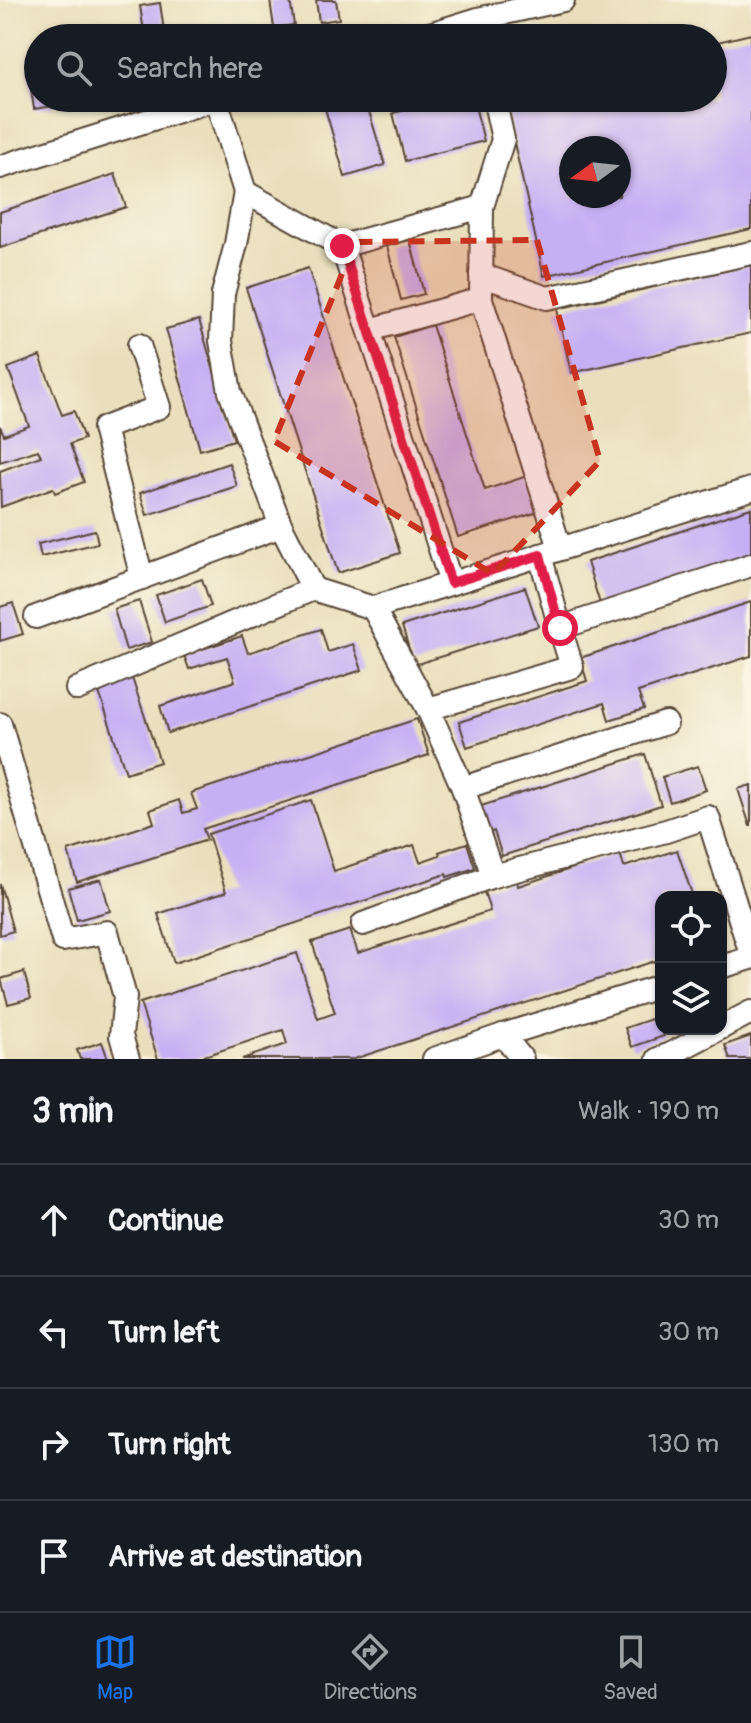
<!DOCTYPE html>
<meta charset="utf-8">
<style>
:root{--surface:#171b24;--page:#20242c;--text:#f1f3f6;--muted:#9ea1a6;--line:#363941;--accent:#1a73e8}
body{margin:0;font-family:Pangolin,sans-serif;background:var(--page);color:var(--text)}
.controls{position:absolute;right:24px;bottom:24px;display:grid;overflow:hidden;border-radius:16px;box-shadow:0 2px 6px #0004}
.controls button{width:72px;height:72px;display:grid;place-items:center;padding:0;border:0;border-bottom:2px solid var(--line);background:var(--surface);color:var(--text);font:40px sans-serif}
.compass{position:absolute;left:559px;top:136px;width:72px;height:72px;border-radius:50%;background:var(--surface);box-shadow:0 2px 6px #0004;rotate:255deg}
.stop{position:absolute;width:24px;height:24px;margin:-18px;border:6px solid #e11d48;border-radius:50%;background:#fff}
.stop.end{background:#e11d48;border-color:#fff;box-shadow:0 2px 8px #0008}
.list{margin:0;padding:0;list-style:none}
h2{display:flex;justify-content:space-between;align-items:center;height:104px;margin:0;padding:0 32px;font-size:34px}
h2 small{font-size:26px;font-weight:400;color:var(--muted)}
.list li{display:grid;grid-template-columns:52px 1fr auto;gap:24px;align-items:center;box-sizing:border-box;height:112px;padding:0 32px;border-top:2px solid var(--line)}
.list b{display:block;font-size:30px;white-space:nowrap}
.list em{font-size:26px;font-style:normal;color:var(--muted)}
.icon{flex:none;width:44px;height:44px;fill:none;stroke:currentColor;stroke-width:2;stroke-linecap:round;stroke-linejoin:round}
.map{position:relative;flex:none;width:751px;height:1059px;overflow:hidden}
.search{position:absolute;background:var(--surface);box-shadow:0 2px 6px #0004;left:24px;right:24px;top:24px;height:88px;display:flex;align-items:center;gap:20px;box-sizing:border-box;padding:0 28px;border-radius:44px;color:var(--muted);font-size:30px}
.sheet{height:552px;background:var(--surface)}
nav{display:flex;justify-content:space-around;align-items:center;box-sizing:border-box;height:112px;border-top:2px solid var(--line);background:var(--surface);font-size:22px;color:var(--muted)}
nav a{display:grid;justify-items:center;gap:4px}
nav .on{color:var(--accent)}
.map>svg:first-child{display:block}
</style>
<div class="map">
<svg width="751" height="1059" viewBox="0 0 751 1059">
<rect width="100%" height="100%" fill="#fcf5e5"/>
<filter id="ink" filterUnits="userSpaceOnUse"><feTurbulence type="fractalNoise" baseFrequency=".0125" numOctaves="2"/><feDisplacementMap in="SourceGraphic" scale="16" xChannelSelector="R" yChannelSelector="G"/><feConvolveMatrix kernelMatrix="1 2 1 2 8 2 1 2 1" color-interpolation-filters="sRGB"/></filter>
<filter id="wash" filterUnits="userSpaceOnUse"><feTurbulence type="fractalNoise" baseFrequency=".006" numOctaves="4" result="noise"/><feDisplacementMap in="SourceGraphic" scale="32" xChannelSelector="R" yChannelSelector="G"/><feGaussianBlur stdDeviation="1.8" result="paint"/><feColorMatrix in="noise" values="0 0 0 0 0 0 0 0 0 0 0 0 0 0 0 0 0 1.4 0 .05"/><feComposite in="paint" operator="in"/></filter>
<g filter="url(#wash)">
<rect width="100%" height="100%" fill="#e9dfbc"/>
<g id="blocks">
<g fill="#c7aff4" fill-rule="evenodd">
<polygon points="270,0 290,0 294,25 274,28"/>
<polygon points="316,0 336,0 339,19 319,22"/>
<polygon points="160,3 165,38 145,38 140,6"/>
<polygon points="215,30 216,38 196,38 195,32"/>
<path d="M751,34V229L544,276L504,98H713V43ZM571,148H619V196H571Z"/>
<polygon points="38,68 38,98 52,98 53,106 34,109 28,69"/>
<polygon points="322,98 365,98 385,165 345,177"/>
<polygon points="453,98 473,98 484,141 405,161 393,113"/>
<polygon points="115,174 126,207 0,248 0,212"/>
<polygon points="410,240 424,294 401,300 387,246"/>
<polygon points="751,265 751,333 571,373 557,309"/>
<polygon points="308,268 400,553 338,573 246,288"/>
<polygon points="199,320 234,440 200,450 166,329"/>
<polygon points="432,325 485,490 527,476 538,512 458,537 394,337"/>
<polygon points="40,356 62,415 74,411 84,439 70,444 84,482 55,493 53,488 1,507 0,471 41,456 38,450 0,462 0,426 4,435 29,426 8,368"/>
<polygon points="229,463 237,486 147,515 140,493"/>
<polygon points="751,508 751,558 601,607 587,562"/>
<polygon points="95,530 98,543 41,557 38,544"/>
<polygon points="202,579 211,606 165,622 156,595"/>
<polygon points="525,587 538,626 414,665 402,626"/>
<polygon points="139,601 152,642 126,650 114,609"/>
<polygon points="751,602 751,656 638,692 644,709 609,720 604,703 467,747 459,722 587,681 580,658"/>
<polygon points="13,603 23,634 0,641 0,607"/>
<polygon points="321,629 328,652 353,644 362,670 168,733 160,706 235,681 227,657 189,669 184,655 242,636 248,653"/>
<polygon points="132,678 160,762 126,773 98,689"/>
<polygon points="417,719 429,755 203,829 207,840 77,882 68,851 154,823 150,810 179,800 183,813 197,809 191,793"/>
<polygon points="645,754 661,805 502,856 494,831 484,835 475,808"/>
<polygon points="698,766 706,790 670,802 662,777"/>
<polygon points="751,785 751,826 750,826 738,789"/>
<polygon points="311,800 334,871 414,845 420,862 440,855 439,852 467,843 475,868 447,877 446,874 174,963 158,914 226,892 208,834"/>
<polygon points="677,850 693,897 661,897 661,959 354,1059 242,1059 287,1044 283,1030 195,1059 158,1059 140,1003 297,953 318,1019 335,1013 312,942 350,930 358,953 490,911 483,888 516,878 518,886 620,853 624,867"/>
<polygon points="101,879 110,911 77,920 68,888"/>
<polygon points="0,884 13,931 0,935"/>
<polygon points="24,972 31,998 8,1004 1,979"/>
<polygon points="657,1017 664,1036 632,1047 625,1028"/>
<polygon points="751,1036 751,1059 730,1059 725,1045"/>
<polygon points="102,1042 108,1059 80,1059 77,1050"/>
</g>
</g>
</g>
<g filter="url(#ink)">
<use href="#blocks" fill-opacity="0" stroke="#554536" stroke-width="2"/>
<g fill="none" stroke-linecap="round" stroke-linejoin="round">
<g stroke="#554536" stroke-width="26">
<g id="minor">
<polyline points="417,38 478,19 563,0"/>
<polyline points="494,98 503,139 482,207 481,299 560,548"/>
<polyline points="216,99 245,192 342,246 451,583"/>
<polyline points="0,167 219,98"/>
<polyline points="245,192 236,244 223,294 221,341 230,392 281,526 313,589"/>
<polyline points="342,246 482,207"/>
<polyline points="481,275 547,298 751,253"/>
<polyline points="370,330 481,299"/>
<polyline points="139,345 159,407 104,428 142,578"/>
<polyline points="540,555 560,628"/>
<polyline points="373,608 428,709 463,788 493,876"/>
<polyline points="36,617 281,526"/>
<polyline points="77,689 313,589 373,608 751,489"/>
<polyline points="428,709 572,667 560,628 751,565"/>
<polyline points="0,724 63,940 107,932 125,997 121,1036 128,1059"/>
<polyline points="463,788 666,723"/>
<polyline points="363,924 493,876 666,831 708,817 751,954"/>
<polyline points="721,967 751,958"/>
<polyline points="434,1059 503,1035"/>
<polyline points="522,1059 503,1035 661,986"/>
<polyline points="658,1059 671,1054 751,1012"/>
</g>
</g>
<use href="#minor" stroke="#fff" stroke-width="22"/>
</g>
</g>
<g fill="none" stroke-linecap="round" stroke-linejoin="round" filter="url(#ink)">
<polyline stroke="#e11d48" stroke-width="10" points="342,246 451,583 540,555 560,628"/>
</g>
<path fill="#c8321e" fill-opacity="0.2" stroke="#c8321e" stroke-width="6" stroke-dasharray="16 10" stroke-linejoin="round" d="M537,240L600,461L493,574L274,441L355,242Z"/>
</svg>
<div class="controls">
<button><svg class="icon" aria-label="locate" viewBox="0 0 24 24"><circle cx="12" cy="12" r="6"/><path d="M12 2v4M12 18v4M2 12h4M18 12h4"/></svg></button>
<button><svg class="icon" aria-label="layers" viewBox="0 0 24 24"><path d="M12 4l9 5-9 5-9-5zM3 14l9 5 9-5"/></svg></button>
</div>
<svg class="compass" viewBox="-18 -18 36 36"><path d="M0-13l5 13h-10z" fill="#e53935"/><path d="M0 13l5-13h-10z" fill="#9ea1a6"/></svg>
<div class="stop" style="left:560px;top:628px"></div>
<div class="stop end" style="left:342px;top:246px"></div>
<div class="search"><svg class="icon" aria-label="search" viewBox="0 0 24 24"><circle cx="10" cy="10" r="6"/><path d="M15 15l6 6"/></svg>Search here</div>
</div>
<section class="sheet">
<h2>3 min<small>Walk · 190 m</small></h2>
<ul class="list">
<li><svg class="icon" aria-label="ahead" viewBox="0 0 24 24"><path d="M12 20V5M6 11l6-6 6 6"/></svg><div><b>Continue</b></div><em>30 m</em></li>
<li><svg class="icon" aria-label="left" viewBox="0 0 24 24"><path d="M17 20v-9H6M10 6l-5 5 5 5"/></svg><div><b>Turn left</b></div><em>30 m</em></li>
<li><svg class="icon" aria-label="right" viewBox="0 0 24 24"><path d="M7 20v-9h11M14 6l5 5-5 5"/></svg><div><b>Turn right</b></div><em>130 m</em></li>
<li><svg class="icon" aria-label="arrive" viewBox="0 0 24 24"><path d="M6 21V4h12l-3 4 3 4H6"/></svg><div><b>Arrive at destination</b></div></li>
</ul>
</section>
<nav>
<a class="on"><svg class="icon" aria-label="map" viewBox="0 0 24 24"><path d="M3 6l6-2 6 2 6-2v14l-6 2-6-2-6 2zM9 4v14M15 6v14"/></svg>Map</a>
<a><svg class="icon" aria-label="directions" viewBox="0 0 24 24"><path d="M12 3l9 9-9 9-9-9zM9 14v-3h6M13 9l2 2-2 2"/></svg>Directions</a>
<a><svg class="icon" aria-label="saved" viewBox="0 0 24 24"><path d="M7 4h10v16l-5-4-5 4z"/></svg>Saved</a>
</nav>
